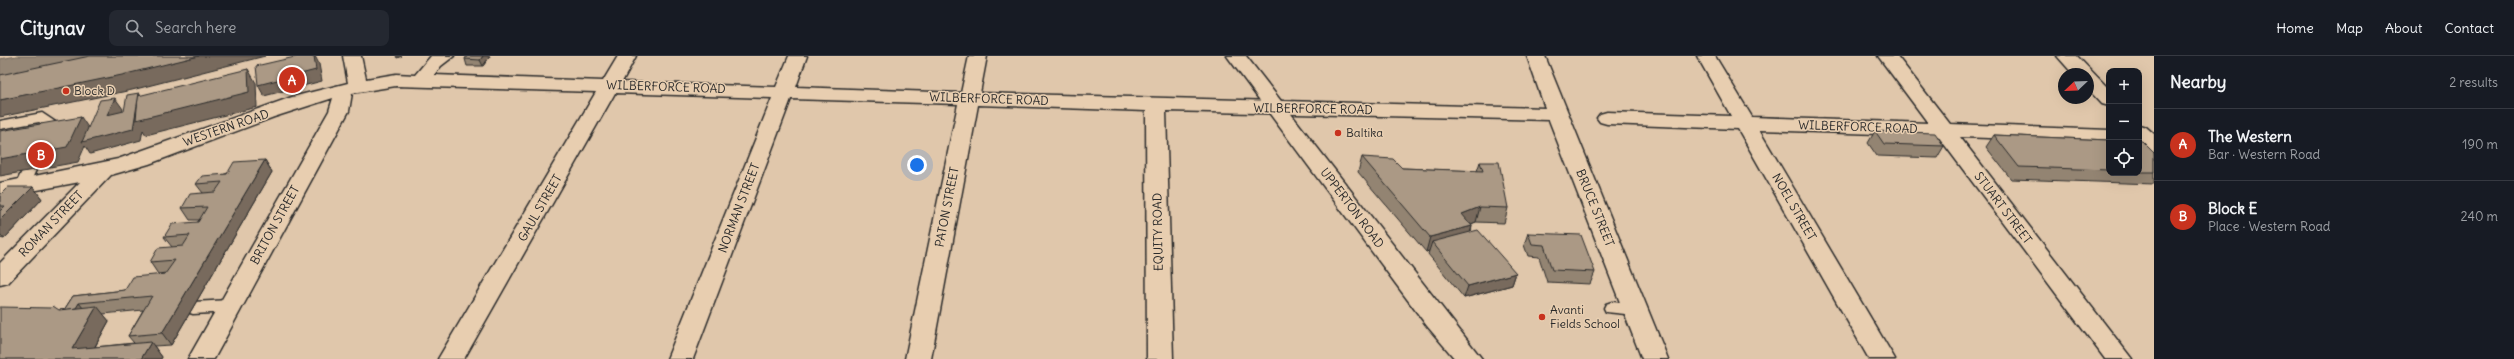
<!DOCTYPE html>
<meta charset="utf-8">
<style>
:root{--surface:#171b24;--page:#242831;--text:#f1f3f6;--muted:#9ea1a6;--line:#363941;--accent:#c8321e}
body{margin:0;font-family:Delius,sans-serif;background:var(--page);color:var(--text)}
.controls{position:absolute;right:12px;top:12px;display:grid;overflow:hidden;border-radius:8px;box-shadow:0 4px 16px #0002}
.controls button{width:36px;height:36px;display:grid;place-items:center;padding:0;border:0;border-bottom:1px solid var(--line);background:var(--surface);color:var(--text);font:20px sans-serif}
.compass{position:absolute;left:2058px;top:12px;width:36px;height:36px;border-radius:50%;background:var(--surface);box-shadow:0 4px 16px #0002;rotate:247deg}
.you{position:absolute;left:917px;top:109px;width:14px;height:14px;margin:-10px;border:3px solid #fff;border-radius:50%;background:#1a73e8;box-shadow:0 0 0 6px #1a73e833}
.badge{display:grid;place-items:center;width:26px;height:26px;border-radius:50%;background:var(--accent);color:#fff;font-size:13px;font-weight:700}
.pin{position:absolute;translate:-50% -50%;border:2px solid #fff;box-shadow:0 1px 4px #0006}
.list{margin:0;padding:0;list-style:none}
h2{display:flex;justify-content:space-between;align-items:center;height:52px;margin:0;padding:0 16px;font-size:17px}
h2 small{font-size:13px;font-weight:400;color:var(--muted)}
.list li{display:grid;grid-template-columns:26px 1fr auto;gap:12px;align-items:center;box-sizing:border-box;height:72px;padding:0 16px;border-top:1px solid var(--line)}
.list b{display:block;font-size:15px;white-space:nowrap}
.list p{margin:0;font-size:13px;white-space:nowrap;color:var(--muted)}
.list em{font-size:13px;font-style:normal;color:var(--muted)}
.icon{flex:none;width:22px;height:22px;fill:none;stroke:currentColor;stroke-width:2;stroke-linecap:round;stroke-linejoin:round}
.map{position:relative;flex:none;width:2154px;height:303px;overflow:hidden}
header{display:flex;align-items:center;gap:24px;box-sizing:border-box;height:56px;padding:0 20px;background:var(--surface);border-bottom:1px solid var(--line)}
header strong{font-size:19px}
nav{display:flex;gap:22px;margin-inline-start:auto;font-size:14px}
.search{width:280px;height:36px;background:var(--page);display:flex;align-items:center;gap:10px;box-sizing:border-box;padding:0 14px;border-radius:8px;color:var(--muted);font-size:15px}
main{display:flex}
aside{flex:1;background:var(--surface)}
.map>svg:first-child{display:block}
</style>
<header>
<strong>Citynav</strong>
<div class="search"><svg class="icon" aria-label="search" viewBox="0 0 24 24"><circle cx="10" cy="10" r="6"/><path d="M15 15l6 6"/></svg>Search here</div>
<nav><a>Home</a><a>Map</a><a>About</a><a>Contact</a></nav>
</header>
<main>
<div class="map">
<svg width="2154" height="303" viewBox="0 0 2154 303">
<rect width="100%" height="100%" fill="#e0c7ab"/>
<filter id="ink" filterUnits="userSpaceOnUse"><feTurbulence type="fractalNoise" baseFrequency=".025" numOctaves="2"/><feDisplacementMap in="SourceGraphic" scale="8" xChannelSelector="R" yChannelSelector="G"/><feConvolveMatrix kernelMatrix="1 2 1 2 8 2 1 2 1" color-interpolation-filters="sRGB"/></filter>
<g filter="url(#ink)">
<polygon fill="#968776" stroke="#6b6258" points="17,0 112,0 0,26 0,3"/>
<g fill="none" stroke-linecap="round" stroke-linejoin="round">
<g stroke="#2b2b2b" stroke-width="3">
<g id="lane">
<polygon points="42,57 57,67 49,87 44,88 37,84 43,68 39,66 0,73 0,65"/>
<polygon points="29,109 36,114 27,133 17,133 15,130 24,111"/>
<polygon points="230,244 236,246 238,250 236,254 230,256 193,258 187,256 185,252 187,248 193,246"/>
<polygon points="1612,246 1641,249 1643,253 1641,257 1635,259 1606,256 1604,252 1606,248"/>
</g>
</g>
<g stroke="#2b2b2b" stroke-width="3">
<g id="street">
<polygon points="343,0 361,0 366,23 396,18 415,19 431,0 454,0 441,10 434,19 603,25 618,0 636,0 622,26 776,31 789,0 807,0 796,31 961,37 969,0 987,0 980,37 1545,52 1527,0 1545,0 1668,303 1642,303 1549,64 1166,55 1173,303 1147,303 1146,55 978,49 931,303 905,303 958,48 791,43 693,303 667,303 772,42 615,37 464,303 438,303 596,36 396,30 352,37 349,55 214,303 188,303 329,55 333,42 274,61 149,108 111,119 8,227 0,229 0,207 80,126 0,141 0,127 118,103 292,41 348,27"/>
<polygon points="1697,0 1715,0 1752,61 1928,67 1878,0 1897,0 1950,68 2109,74 2109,86 1960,81 2132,303 2105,303 1938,80 1759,74 1895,303 1869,303 1738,73 1607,68 1600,66 1597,62 1600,58 1607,56 1731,60"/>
<polygon points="2057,0 2077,0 2109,33 2109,50 2102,48 2088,33 2088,18 2073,18"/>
<polygon points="2139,69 2146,71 2154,78 2154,97 2147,95 2139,87"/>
</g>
</g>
<g stroke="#2b2b2b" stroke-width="3">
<polygon id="secondary" points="1227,0 1246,0 1482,303 1455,303 1427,270"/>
</g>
<use href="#lane" fill="#e8ceb0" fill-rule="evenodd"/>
<use href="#street" fill="#e8ceb0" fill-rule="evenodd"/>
<use href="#secondary" fill="#e8ceb0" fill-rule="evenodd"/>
</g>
<g fill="#938472" stroke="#2b2b2b" fill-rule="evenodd">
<polygon points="467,0 490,0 483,10 467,10 465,3"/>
<polygon points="1875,75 1944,90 1937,102 1877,100 1868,87"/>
<polygon points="1994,79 2109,84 2109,117 2139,117 2139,85 2154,97 2154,128 2011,123 1986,91"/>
<polygon points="1362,101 1402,112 1477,115 1480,106 1508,152 1504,167 1476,166 1471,168 1472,170 1471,176 1516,217 1512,229 1464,242 1428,198 1429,195 1426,196 1358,116"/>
<path d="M265,104L272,116L171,289L154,290L162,301L161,303H0L59,254H64L73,240L125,234L165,218L166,217L158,218L150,206L172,191L164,181L198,166L199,164H190L182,152L203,137L196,128ZM143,254L128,280L134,287L95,291L109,265L103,258Z"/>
<polygon points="33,131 42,143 4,183 0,182 0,138"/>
<polygon points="1528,177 1595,216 1590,228 1547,226 1539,201 1528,200 1524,189"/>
</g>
<g fill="#786b5d" stroke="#2b2b2b">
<polygon points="199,0 265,0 132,34 0,61 0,44"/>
<polygon points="314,0 315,0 319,8 322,25 264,40 258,29"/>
<polygon points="396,0 402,0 397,2"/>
<polygon points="483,0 490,0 483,10 480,4"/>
<polygon points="248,13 256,27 257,51 146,79 143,74 141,84 90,98 85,90 78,106 0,120 0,103 81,61 91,76 133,73 139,37 146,48"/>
<polygon points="115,42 123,53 115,71 107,59"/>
<polygon points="265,104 272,116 171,289 162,277"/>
<polygon points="33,131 42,143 4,183 0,178 0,156"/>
<polygon points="1480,151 1476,166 1458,173 1462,158"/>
<polygon points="1472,170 1468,185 1432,186 1429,195 1426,196 1430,181"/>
<polygon points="1516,217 1512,229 1464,242 1468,230"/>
<polygon points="79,247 89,259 73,256"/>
<polygon points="97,250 109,265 88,303 72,293"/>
<polygon points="151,286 162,301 161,303 141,303"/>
</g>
<g fill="#ab9985" stroke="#2b2b2b">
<polygon points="90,0 199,0 122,19 0,44 0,19"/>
<polygon points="299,0 314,0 316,14 258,29 256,10"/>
<polygon points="467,0 483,0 480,4 465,3"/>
<polygon points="248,13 249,36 136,64 138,40"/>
<polygon points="139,37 133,73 82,86 100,44 115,42 107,59 124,55 127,39"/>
<polygon points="81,61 67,91 0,103 0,75"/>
<polygon points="1875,75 1935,77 1944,90 1884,88"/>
<polygon points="1994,79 2109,84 2109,114 2019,111"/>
<polygon points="2139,85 2142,85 2154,97 2154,116 2139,116"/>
<polygon points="1362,101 1393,103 1402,112 1483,115 1480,106 1499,106 1508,152 1480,151 1462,158 1472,170 1430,181"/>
<polygon points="265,104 162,277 128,280 152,240 79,247 76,252 64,254 73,240 125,234 133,221 165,218 175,204 150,206 158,192 183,190 190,179 164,181 172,168 198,166 207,151 182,152 190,138 215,136 222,126 196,128 202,120 227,118 234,106"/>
<polygon points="8,131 33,131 0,164 0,155 5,150 0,150 0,138 1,138"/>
<polygon points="1478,174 1516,217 1468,230 1432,186"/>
<polygon points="1528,177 1581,179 1595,216 1552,214 1544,189 1532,188"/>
<polygon points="53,250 59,254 97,250 72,293 151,286 141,303 0,303 0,251 51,252"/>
</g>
</g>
<g fill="#c8321e" stroke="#e8ceb0" stroke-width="1.5">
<circle cx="66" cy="35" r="4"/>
<circle cx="1338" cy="77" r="4"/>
<circle cx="1542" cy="261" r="4"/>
</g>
<g text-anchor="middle" stroke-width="3" stroke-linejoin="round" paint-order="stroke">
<g font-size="12" fill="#2b2b2b" stroke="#e8ceb0">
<text transform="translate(666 31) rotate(2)" y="4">WILBERFORCE ROAD</text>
<text transform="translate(989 43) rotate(2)" y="4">WILBERFORCE ROAD</text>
<text transform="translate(1313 53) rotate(1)" y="4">WILBERFORCE ROAD</text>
<text transform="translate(1858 71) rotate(2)" y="4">WILBERFORCE ROAD</text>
<text transform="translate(226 72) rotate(-19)" y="4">WESTERN ROAD</text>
<text transform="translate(947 151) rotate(-79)" y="4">PATON STREET</text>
<text transform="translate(1794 151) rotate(60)" y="4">NOEL STREET</text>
<text transform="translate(540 152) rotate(-60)" y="4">GAUL STREET</text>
<text transform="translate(739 152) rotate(-69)" y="4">NORMAN STREET</text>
<text transform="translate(1352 152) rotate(53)" y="4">UPPERTON ROAD</text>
<text transform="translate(1595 152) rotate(68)" y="4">BRUCE STREET</text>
<text transform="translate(2003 152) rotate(53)" y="4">STUART STREET</text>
<text transform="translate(51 168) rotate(-46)" y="4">ROMAN STREET</text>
<text transform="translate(275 169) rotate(-61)" y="4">BRITON STREET</text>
<text transform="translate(1158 176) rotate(-91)" y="4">EQUITY ROAD</text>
</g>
<g font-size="12" fill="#2b2b2b" stroke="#e8ceb0" text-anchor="start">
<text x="74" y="39">Block D</text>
<text x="1346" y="81">Baltika</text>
<text x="1550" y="258">Avanti<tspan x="1550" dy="14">Fields School</tspan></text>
</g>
</g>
</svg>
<div class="controls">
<button>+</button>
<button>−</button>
<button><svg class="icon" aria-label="locate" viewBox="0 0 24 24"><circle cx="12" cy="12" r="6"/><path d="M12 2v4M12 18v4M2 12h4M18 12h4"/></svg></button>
</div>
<svg class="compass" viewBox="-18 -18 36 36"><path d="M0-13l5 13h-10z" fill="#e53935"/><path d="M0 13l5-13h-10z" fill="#9ea1a6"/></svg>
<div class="you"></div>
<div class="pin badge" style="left:292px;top:24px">A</div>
<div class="pin badge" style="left:41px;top:99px">B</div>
</div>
<aside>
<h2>Nearby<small>2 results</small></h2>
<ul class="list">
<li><span class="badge">A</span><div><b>The Western</b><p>Bar · Western Road</p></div><em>190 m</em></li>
<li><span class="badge">B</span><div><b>Block E</b><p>Place · Western Road</p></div><em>240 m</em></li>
</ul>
</aside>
</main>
